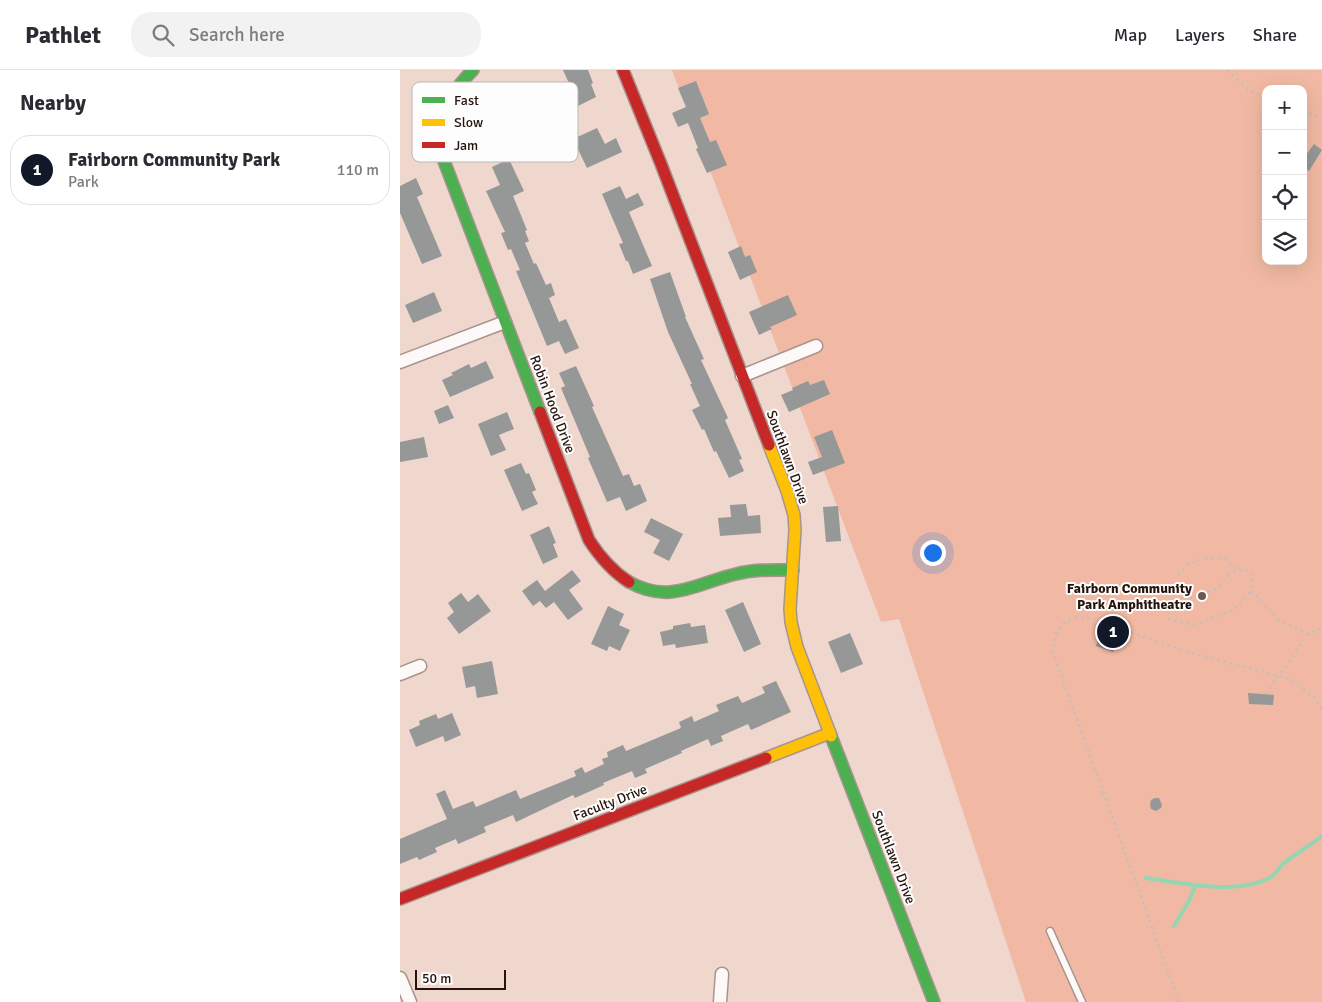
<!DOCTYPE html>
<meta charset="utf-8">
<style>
:root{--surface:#fff;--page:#f2f2f3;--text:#2b2b33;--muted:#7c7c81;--line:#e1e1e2;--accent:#111827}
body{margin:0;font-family:Signika,sans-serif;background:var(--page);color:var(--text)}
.controls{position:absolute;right:15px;top:15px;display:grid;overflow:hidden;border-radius:10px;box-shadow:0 5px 20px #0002}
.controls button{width:45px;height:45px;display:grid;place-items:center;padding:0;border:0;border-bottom:1px solid var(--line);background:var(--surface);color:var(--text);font:25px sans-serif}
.scale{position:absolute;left:15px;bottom:12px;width:91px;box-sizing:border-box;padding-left:5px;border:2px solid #25130c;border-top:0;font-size:14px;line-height:18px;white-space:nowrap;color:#25130c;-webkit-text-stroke:4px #fdfdfd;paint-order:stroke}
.you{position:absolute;left:532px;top:482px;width:18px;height:18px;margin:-12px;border:4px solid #fff;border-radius:50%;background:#1a73e8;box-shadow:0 0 0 8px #1a73e833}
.badge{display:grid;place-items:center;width:32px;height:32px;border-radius:50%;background:var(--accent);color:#fff;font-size:16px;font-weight:700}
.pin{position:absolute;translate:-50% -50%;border:2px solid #fff;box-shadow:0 1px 5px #0006}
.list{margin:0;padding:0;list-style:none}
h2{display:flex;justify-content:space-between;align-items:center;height:65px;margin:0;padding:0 20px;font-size:21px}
h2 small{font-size:16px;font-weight:400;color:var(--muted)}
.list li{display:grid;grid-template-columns:32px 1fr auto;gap:15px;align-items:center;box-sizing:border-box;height:70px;margin:0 10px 10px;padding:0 10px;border:1px solid var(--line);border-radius:20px}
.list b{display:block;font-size:19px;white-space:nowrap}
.list p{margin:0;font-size:16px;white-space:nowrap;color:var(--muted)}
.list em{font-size:16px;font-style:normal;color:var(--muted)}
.icon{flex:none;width:28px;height:28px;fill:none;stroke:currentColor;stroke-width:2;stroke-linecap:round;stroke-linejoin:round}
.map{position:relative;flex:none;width:922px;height:932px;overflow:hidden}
header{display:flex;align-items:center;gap:30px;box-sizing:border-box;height:70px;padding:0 25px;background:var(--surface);border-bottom:1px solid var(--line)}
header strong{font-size:24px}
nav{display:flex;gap:28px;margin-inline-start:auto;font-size:18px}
.search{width:350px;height:45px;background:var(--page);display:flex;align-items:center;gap:12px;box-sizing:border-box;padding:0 18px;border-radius:20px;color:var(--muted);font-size:19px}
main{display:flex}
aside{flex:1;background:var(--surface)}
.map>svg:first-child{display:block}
</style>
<header>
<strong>Pathlet</strong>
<div class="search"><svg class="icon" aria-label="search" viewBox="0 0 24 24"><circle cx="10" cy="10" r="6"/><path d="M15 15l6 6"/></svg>Search here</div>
<nav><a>Map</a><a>Layers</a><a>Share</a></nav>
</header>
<main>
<aside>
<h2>Nearby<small></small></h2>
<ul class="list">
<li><span class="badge">1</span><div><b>Fairborn Community Park</b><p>Park</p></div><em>110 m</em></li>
</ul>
</aside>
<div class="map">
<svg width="922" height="932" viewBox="0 0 922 932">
<rect width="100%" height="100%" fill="#efd7ce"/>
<path fill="#f1b9a3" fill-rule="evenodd" d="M272,0H922V932H626L499,549L481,552ZM866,19H903V191H866Z"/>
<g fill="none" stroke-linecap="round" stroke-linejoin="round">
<g stroke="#94d6b2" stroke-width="4">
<path d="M746,808C782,813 838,826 871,807C876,804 879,797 884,793C896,784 910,775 922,766"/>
<polyline points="774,856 789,831 795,816"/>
</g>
</g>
<g fill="#969797">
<polygon points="163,0 188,0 193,13 191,14 196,27 176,37 169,21 172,20"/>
<polygon points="296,11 309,44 300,48 310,72 316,70 327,95 307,103 296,79 298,78 288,53 278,57 272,43 286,37 278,18"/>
<polygon points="197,58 205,74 216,68 222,82 187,98 173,69"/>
<polygon points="914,74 922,80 909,101 903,97 903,89"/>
<polygon points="109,89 124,121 113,126 127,160 125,161 129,171 125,173 134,194 136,193 146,215 151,213 155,225 149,228 159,252 166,249 179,278 165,284 159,271 147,276 116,201 120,200 111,179 108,180 101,163 105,162 86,121 100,115 92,97"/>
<polygon points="16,108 23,124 17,127 42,186 22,194 0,143 0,116"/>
<polygon points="220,116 226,129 238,123 244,135 229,142 252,196 233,204 228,191 226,191 219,174 223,173 202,124"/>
<polygon points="341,176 345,187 350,185 357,202 340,210 328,182"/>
<polygon points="270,202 286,247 285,247 304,289 301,290 328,348 325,350 342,389 339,390 344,401 329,408 316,381 314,382 304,359 302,360 292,340 300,336 290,314 292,314 268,262 250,209"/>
<polygon points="34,222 42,241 13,253 5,235"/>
<polygon points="388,225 397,245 370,257 372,259 359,265 349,242"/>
<polygon points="86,291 94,308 50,327 42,310 53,305 51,303 69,294 71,298"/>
<polygon points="176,296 194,336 192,337 223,406 229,404 234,416 240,414 247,431 226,441 220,427 207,432 188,388 190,387 161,318 165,316 159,303"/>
<polygon points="424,310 430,324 389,342 381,325 393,320 392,318 408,311 410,315"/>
<polygon points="48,335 54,348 39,354 34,341"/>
<polygon points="107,342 114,359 99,365 106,380 91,386 78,354"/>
<polygon points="432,360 445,393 413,405 408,392 422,387 414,367"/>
<polygon points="24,367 28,387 0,392 0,372"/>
<polygon points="121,393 126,404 129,403 136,420 132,422 138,434 122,441 104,400"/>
<polygon points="346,434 348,446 360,445 361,463 320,466 318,448 331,447 330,435"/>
<polygon points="438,436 441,471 426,472 423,437"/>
<polygon points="251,448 283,464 269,491 253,483 260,470 244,462"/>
<polygon points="149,456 156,473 153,474 158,487 143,494 130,465"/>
<polygon points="172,500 181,511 169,520 183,539 168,550 154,532 146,538 140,531 133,536 122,521 137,510 145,521"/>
<polygon points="61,523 68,532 78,524 91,541 59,564 47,548 54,542 48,533"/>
<polygon points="343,532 361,574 344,582 325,540"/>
<polygon points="208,536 224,544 219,555 230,560 220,581 209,576 207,581 191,574"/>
<polygon points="290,553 291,557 305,555 308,573 276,578 275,574 263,576 260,562 273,559 273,556"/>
<polygon points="450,563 463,594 441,603 428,572"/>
<polygon points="700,564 718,571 713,582 696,576"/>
<polygon points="92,591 98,624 77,628 75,616 66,618 62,597"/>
<polygon points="376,611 391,642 351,660 348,654 321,666 323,671 311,676 308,669 281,681 282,683 245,699 247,703 235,708 232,701 203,713 204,715 175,728 173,725 116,752 113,745 84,757 86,762 58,774 56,769 35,778 37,782 19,790 17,787 0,794 0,769 47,749 36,724 45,720 53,739 73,731 76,737 116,720 120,729 176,706 174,701 182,697 185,703 204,694 202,689 208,687 207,682 223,675 226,681 281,658 279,652 292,646 294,652 319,641 316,635 338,626 342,633 365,623 362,617"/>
<polygon points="848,623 874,625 873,635 849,634"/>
<polygon points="52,643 61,665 45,672 43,666 16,677 9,660 20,655 19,651 36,644 38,649"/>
<polygon points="755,728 759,728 762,735 761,738 756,741 751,739 750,735 751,730"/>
</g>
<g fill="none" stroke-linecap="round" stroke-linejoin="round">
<g stroke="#a8948d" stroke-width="9">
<polyline id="lane" points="650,861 682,932"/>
</g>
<g stroke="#a8948d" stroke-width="15">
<g id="street">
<polyline points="0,292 105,252"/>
<polyline points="342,306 416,276"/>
<polyline points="0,604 20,596"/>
<polyline points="0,908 10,932"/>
<polyline points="320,932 322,904"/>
</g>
</g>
<g stroke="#a8948d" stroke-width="14">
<g id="fast">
<path d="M73,0C45,27 38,53 44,91L140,342"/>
<path d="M229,512C270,535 297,513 336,504C355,499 374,500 393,500"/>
<polyline points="431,666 534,932"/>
</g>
</g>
<g stroke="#a8948d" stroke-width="14">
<g id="slow">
<polyline points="369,375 387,421 394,445 395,460 390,539 391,552 397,577 431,666"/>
<polyline points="366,688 430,663"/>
</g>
</g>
<g stroke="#a8948d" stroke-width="14">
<g id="jam">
<polyline points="223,0 261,94 369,375"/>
<path d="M140,342L189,470C200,487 212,501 229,512"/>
<polyline points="0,829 366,688"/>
</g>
</g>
<g stroke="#c7beba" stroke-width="2.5" stroke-dasharray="2.5 4" stroke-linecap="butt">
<polyline points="827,0 850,21 866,27"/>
<polyline points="903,41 922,48"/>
<polyline points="778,505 787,495 802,489 824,488 838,500"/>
<polyline points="850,522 857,526 878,550 908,564"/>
<polyline points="768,549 794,555 834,540 850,522 853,512 852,506 848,501 838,500 829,505 818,518 792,528 779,526"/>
<polyline points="866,624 908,564 922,558"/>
<polyline points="779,932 653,583 655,565 664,553 677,547 692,549 795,584 890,609 913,626 922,640"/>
</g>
<use href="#lane" stroke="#fdf9f8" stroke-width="6"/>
<use href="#street" stroke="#fdf9f8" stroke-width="12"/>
<use href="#fast" stroke="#4caf50" stroke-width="11"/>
<use href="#slow" stroke="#ffc107" stroke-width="11"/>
<use href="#jam" stroke="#c62828" stroke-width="11"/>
</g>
<circle fill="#6c5850" stroke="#fdfdfd" stroke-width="2" cx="802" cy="526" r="5"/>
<g text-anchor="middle" stroke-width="4" stroke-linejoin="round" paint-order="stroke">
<g font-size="14" fill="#25130c" stroke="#fdfdfd">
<text transform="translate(153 334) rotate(69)" y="5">Robin Hood Drive</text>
<text transform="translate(388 387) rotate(70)" y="5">Southlawn Drive</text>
<text transform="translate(210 732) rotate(-21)" y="5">Faculty Drive</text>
<text transform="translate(494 787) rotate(69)" y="5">Southlawn Drive</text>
</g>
<g font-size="14" font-weight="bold" fill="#25130c" stroke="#fdfdfd" text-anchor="end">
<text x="792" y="523">Fairborn Community<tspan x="792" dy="16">Park Amphitheatre</tspan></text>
</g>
</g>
<rect x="12" y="12" width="166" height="80" rx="8" fill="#fdfdfd" stroke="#bcb7b5" stroke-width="1"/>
<rect x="22" y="27" width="23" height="6" fill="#4caf50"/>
<rect x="22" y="49" width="23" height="7" fill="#ffc107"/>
<rect x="22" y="72" width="23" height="6" fill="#c62828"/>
<g font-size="14" fill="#25130c">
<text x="54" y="35">Fast</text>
<text x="54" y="57">Slow</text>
<text x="54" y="80">Jam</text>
</g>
</svg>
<div class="controls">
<button>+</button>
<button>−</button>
<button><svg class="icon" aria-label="locate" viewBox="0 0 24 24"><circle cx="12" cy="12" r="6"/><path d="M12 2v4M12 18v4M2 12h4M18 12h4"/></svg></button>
<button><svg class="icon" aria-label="layers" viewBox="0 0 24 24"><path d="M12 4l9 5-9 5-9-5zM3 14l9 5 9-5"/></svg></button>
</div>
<div class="scale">50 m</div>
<div class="you"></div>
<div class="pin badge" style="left:713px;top:562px">1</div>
</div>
</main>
